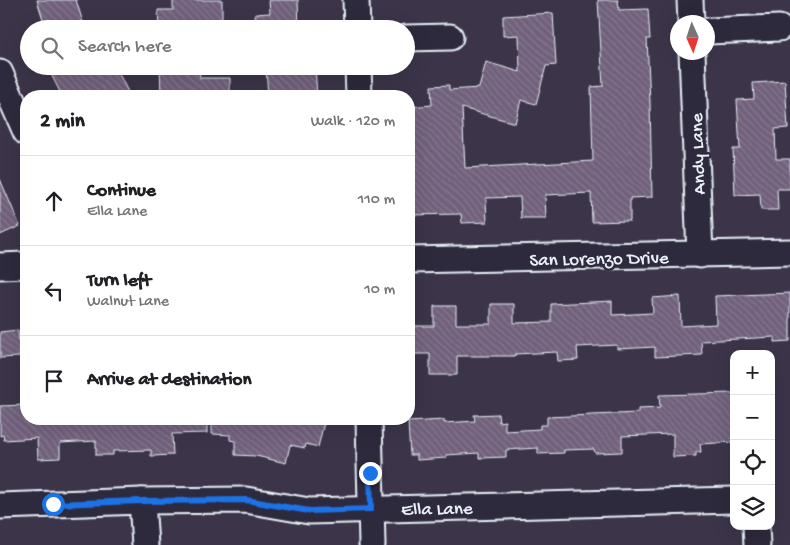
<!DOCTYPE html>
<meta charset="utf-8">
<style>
:root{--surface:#fff;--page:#f2f2f2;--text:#202124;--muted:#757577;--line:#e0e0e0}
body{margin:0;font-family:"Gochi Hand",sans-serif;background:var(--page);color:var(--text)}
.controls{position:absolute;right:15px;bottom:15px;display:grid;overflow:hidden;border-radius:10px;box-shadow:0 5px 20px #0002}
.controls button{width:45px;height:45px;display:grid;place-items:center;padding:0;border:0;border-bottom:1px solid var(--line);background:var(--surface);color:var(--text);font:25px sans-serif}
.compass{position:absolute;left:670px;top:15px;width:45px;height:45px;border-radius:50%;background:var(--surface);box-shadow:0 5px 20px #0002;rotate:177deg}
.stop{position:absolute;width:15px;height:15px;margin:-11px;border:4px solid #1a73e8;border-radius:50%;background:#fff}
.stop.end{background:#1a73e8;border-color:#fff;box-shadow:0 1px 5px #0008}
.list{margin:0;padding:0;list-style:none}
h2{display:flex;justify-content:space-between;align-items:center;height:65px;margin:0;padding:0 20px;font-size:21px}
h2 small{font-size:16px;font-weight:400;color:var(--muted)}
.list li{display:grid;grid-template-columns:32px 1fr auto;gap:15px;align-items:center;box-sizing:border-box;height:90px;padding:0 20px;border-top:1px solid var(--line)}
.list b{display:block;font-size:19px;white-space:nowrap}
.list p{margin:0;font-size:16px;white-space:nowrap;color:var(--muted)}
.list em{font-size:16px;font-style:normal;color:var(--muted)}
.icon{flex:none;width:28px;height:28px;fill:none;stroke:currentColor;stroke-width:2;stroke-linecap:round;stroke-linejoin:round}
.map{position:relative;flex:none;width:790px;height:545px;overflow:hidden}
.search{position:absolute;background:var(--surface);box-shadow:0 5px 20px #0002;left:20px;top:20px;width:395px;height:55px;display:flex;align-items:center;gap:12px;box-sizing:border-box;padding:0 18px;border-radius:28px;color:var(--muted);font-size:19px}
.panel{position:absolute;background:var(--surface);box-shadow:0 5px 20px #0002;left:20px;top:90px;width:395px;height:335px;border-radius:20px}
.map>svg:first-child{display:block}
</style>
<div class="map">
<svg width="790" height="545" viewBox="0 0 790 545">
<defs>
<pattern id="building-back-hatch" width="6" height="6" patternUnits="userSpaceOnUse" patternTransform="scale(1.25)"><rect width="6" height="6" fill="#71617c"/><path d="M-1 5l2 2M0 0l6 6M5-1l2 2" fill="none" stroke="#85788f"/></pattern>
</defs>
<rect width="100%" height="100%" fill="#3c354a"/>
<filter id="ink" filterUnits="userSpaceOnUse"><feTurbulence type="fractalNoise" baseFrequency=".02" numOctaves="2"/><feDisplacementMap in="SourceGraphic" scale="10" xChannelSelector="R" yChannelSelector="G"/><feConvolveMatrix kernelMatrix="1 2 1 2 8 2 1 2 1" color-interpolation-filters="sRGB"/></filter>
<g filter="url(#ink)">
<g fill="url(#building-back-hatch)" stroke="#e8f1f8">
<polygon points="37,0 76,0 85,29 46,29"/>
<polygon points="173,0 222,0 222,26 159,29 158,10 173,10"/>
<polygon points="269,0 298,0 299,29 256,29 255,14 270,13"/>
<polygon points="598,0 618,0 619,10 648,9 650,39 647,39 650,102 652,197 630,198 630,221 592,222 591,193 545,195 546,218 521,218 520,197 486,198 487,222 462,223 461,214 409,215 409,107 432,105 431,86 449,85 449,90 479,88 486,62 520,72 519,35 503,36 503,16 553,13 556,65 546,66 536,104 521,100 515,123 462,108 465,168 593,161 591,87 603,86"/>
<polygon points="47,66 115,66 130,96 62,96"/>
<polygon points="160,66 199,66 200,78 230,78 230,96 161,96"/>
<polygon points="315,66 317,96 268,96 266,68"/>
<polygon points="785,81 788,128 775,129 776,159 790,159 790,189 777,189 778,210 761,210 760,194 735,195 733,149 740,149 737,100 754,99 753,83"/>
<polygon points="0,179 20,226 0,235"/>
<polygon points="790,293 790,341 775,342 775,337 701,341 702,355 655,357 655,347 617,349 617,345 577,347 578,360 558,361 557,352 515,354 515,356 457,356 457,375 430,375 430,354 409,354 409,326 434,326 434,306 456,306 456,324 491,324 491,304 514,304 514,323 551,322 551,304 612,301 612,315 653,313 652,298 680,296 681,326 716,324 715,296"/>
<polygon points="18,330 20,357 0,358 0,332"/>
<polygon points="734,393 734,442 700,444 701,452 696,452 696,456 673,457 673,434 622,436 622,452 595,453 594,449 564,450 564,453 538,454 538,448 506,450 506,457 479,458 479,453 446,455 446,458 417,460 417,455 410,455 408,422 444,420 444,423 475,421 474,415 498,414 499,422 505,421 505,431 540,429 540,425 547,425 547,417 638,413 638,409 660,408 659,395"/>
<polygon points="26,405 26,419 207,419 207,433 172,434 173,455 151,456 151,450 113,451 113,455 96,455 96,441 60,443 60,458 38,459 37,438 4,440 3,435 0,436 0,406"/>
<polygon points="212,419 325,419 318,447 306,444 305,448 290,445 286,463 256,456 235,455 235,441 230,440 230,435 212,434"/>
</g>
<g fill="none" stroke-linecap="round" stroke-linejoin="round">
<g stroke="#e8f1f8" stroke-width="29">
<g id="minor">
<polyline points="356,0 357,29"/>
<polyline points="690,0 691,22"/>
<polyline points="708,31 779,28"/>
<polyline points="406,38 450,37"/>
<polyline points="692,52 700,255"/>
<polyline points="358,66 359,96"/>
<polyline points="0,73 26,132"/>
<polyline points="409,260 790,252"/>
<polyline points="0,266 26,265"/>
<polyline points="369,419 372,545"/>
<polyline points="142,501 145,545"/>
<polyline points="0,506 142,501 246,500 309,511 734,500"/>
<polyline points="756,526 757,545"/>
</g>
</g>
<use href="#minor" stroke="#2f2a3d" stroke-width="25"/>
</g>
</g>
<g fill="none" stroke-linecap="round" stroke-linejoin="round" filter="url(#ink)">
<polyline stroke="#1a73e8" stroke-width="6" points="53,504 142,501 246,500 309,511 371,509 370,473"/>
</g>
<g text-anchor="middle" stroke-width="5" stroke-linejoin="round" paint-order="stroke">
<g font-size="19" fill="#e8f1f8" stroke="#2f2a3d">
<text transform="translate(696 154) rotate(-92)" y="7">Andy Lane</text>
<text transform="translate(599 257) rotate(-1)" y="7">San Lorenzo Drive</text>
<text transform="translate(437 507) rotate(-1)" y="7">Ella Lane</text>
</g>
</g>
</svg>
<div class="controls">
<button>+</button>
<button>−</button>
<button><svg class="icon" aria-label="locate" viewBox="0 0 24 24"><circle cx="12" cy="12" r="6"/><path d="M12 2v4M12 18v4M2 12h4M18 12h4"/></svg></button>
<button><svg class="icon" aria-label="layers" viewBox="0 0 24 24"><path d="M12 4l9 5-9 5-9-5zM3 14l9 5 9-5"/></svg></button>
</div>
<svg class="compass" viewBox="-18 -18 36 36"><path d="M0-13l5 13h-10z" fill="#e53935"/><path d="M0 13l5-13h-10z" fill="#757577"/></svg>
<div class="stop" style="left:53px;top:504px"></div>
<div class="stop end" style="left:370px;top:473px"></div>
<div class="search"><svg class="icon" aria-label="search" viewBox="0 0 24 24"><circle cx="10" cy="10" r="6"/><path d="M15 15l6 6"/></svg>Search here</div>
<section class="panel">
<h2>2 min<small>Walk · 120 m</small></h2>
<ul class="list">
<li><svg class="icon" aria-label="ahead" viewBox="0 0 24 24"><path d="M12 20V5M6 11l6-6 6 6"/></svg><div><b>Continue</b><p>Ella Lane</p></div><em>110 m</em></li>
<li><svg class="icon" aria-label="left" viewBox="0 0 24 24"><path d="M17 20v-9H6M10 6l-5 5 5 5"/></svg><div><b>Turn left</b><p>Walnut Lane</p></div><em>10 m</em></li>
<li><svg class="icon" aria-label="arrive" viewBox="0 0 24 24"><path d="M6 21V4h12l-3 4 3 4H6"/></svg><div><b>Arrive at destination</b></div></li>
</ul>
</section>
</div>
